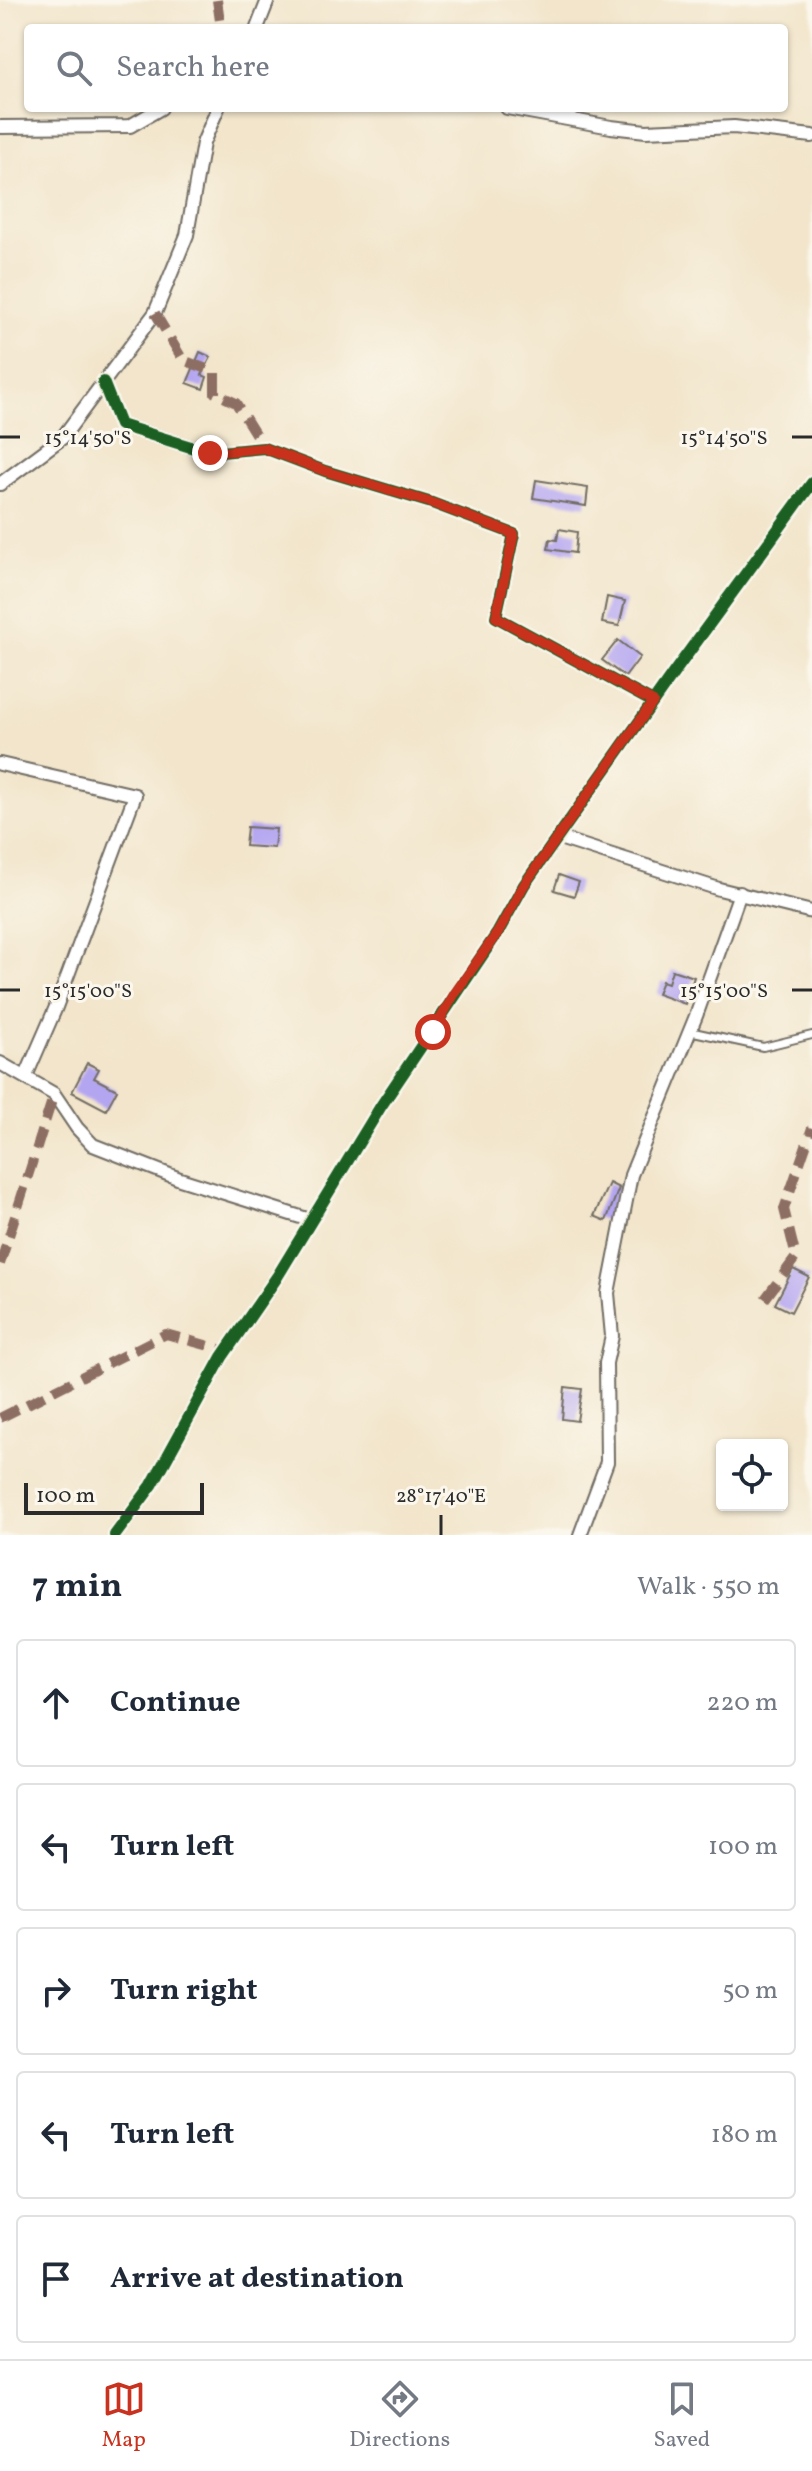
<!DOCTYPE html>
<meta charset="utf-8">
<style>
:root{--surface:#fff;--page:#f6f6f7;--text:#1f2937;--muted:#747a83;--line:#e0e1e3;--accent:#c8321e}
body{margin:0;font-family:Vollkorn,serif;background:var(--page);color:var(--text)}
.controls{position:absolute;right:24px;bottom:24px;display:grid;overflow:hidden;border-radius:8px;box-shadow:0 2px 6px #0004}
.controls button{width:72px;height:72px;display:grid;place-items:center;padding:0;border:0;border-bottom:2px solid var(--line);background:var(--surface);color:var(--text);font:40px sans-serif}
.scale{position:absolute;left:24px;bottom:20px;width:180px;box-sizing:border-box;padding-left:8px;border:4px solid #2b2b2b;border-top:0;font-size:22px;line-height:28px;white-space:nowrap;color:#2b2b2b;-webkit-text-stroke:6px #fbf7ec;paint-order:stroke}
.stop{position:absolute;width:24px;height:24px;margin:-18px;border:6px solid #c8321e;border-radius:50%;background:#fff}
.stop.end{background:#c8321e;border-color:#fff;box-shadow:0 2px 8px #0008}
.list{margin:0;padding:0;list-style:none}
h2{display:flex;justify-content:space-between;align-items:center;height:104px;margin:0;padding:0 32px;font-size:34px}
h2 small{font-size:26px;font-weight:400;color:var(--muted)}
.list li{display:grid;grid-template-columns:52px 1fr auto;gap:24px;align-items:center;box-sizing:border-box;height:128px;margin:0 16px 16px;padding:0 16px;border:2px solid var(--line);border-radius:8px}
.list b{display:block;font-size:30px;white-space:nowrap}
.list em{font-size:26px;font-style:normal;color:var(--muted)}
.icon{flex:none;width:44px;height:44px;fill:none;stroke:currentColor;stroke-width:2;stroke-linecap:round;stroke-linejoin:round}
.map{position:relative;flex:none;width:812px;height:1535px;overflow:hidden}
.search{position:absolute;background:var(--surface);box-shadow:0 2px 6px #0004;left:24px;right:24px;top:24px;height:88px;display:flex;align-items:center;gap:20px;box-sizing:border-box;padding:0 28px;border-radius:8px;color:var(--muted);font-size:30px}
.sheet{height:824px;background:var(--surface)}
nav{display:flex;justify-content:space-around;align-items:center;box-sizing:border-box;height:112px;border-top:2px solid var(--line);background:var(--surface);font-size:22px;color:var(--muted)}
nav a{display:grid;justify-items:center;gap:4px}
nav .on{color:var(--accent)}
.map>svg:first-child{display:block}
</style>
<div class="map">
<svg width="812" height="1535" viewBox="0 0 812 1535">
<rect width="100%" height="100%" fill="#fbf7ec"/>
<filter id="ink" filterUnits="userSpaceOnUse"><feTurbulence type="fractalNoise" baseFrequency=".0125" numOctaves="2"/><feDisplacementMap in="SourceGraphic" scale="16" xChannelSelector="R" yChannelSelector="G"/><feConvolveMatrix kernelMatrix="1 2 1 2 8 2 1 2 1" color-interpolation-filters="sRGB"/></filter>
<filter id="wash" filterUnits="userSpaceOnUse"><feTurbulence type="fractalNoise" baseFrequency=".006" numOctaves="4" result="noise"/><feDisplacementMap in="SourceGraphic" scale="32" xChannelSelector="R" yChannelSelector="G"/><feGaussianBlur stdDeviation="1.8" result="paint"/><feColorMatrix in="noise" values="0 0 0 0 0 0 0 0 0 0 0 0 0 0 0 0 0 1.4 0 .05"/><feComposite in="paint" operator="in"/></filter>
<g filter="url(#wash)">
<rect width="100%" height="100%" fill="#f2e5cb"/>
<g id="blocks">
<g fill="#b4a5f1">
<polygon points="200,352 211,357 202,375 207,377 203,389 187,383"/>
<polygon points="536,480 588,488 586,506 533,498"/>
<polygon points="559,529 577,532 575,553 548,549 550,539 557,540"/>
<polygon points="607,597 625,601 619,626 602,623"/>
<polygon points="618,640 640,657 625,677 602,660"/>
<polygon points="247,827 276,829 274,848 245,846"/>
<polygon points="559,875 579,882 574,896 554,890"/>
<polygon points="672,970 694,977 685,1004 657,994 662,981 668,983"/>
<polygon points="87,1063 99,1069 94,1078 117,1090 106,1110 72,1092"/>
<polygon points="609,1183 619,1188 606,1221 594,1216"/>
<polygon points="793,1269 809,1277 791,1312 775,1304"/>
<polygon points="565,1387 582,1389 577,1421 562,1419"/>
</g>
</g>
</g>
<g filter="url(#ink)">
<use href="#blocks" fill-opacity="0" stroke="#716c63" stroke-width="2"/>
<g fill="none" stroke-linecap="round" stroke-linejoin="round">
<g stroke="#716c63" stroke-width="10">
<polyline id="lane" points="689,1031 763,1047 812,1035"/>
</g>
<g stroke="#716c63" stroke-width="16">
<g id="street">
<polyline points="257,28 268,0"/>
<polyline points="507,108 611,127 646,131 734,127 812,136"/>
<polyline points="0,127 130,126 161,108"/>
<polyline points="103,382 120,425 210,453 264,448 325,471 432,503 514,534 496,617 653,702"/>
<polyline points="0,484 62,438 155,313 187,235 203,143 218,108"/>
<polyline points="0,764 135,795 56,1007 26,1076"/>
<polyline points="559,838 719,889 812,912"/>
<polyline points="0,1063 54,1094 77,1128 93,1145 180,1179 310,1220"/>
<polyline points="115,1535 152,1485 222,1357 277,1277 381,1106 498,932 524,885 675,671 812,483"/>
<polyline points="580,1535 607,1462 606,1363 612,1336 608,1293 631,1175 696,1016 740,893"/>
</g>
</g>
<use href="#lane" stroke="#fff" stroke-width="6"/>
<use href="#street" stroke="#fff" stroke-width="12"/>
<g stroke="#8d6e63" stroke-width="10" stroke-dasharray="20 10" stroke-linecap="butt">
<polyline points="217,0 221,28"/>
<polyline points="155,313 183,360 215,372 215,393 236,403 264,448"/>
<polyline points="0,1264 54,1094"/>
<polyline points="765,1299 796,1257 784,1209 812,1128"/>
<polyline points="0,1418 166,1334 227,1351"/>
</g>
<g stroke="#fbf7ec" stroke-width="17">
<g id="cycleway">
<polyline points="103,382 120,425 210,453 264,448 325,471 432,503 514,534 496,617 653,702"/>
<polyline points="115,1535 152,1485 222,1357 277,1277 381,1106 498,932 524,885 675,671 812,483"/>
</g>
</g>
<use href="#cycleway" stroke="#1b5e20" stroke-width="12"/>
</g>
</g>
<g fill="none" stroke-linecap="round" stroke-linejoin="round" filter="url(#ink)">
<polyline stroke="#c8321e" stroke-width="10" points="210,453 264,448 325,471 432,503 514,534 496,617 653,702 524,885 498,932 455,993 433,1032"/>
</g>
<path fill="none" stroke="#2b2b2b" stroke-width="3" d="M0,437H20M792,437H812M0,990H20M792,990H812M441,1515V1535"/>
<g font-size="20" text-anchor="middle" fill="#2b2b2b" stroke="#fbf7ec" stroke-width="6" stroke-linejoin="round" paint-order="stroke">
<text x="88" y="444">15°14'50"S</text>
<text x="724" y="444">15°14'50"S</text>
<text x="88" y="997">15°15'00"S</text>
<text x="724" y="997">15°15'00"S</text>
<text x="441" y="1502">28°17'40"E</text>
</g>
</svg>
<div class="controls">
<button><svg class="icon" aria-label="locate" viewBox="0 0 24 24"><circle cx="12" cy="12" r="6"/><path d="M12 2v4M12 18v4M2 12h4M18 12h4"/></svg></button>
</div>
<div class="scale">100 m</div>
<div class="stop" style="left:433px;top:1032px"></div>
<div class="stop end" style="left:210px;top:453px"></div>
<div class="search"><svg class="icon" aria-label="search" viewBox="0 0 24 24"><circle cx="10" cy="10" r="6"/><path d="M15 15l6 6"/></svg>Search here</div>
</div>
<section class="sheet">
<h2>7 min<small>Walk · 550 m</small></h2>
<ul class="list">
<li><svg class="icon" aria-label="ahead" viewBox="0 0 24 24"><path d="M12 20V5M6 11l6-6 6 6"/></svg><div><b>Continue</b></div><em>220 m</em></li>
<li><svg class="icon" aria-label="left" viewBox="0 0 24 24"><path d="M17 20v-9H6M10 6l-5 5 5 5"/></svg><div><b>Turn left</b></div><em>100 m</em></li>
<li><svg class="icon" aria-label="right" viewBox="0 0 24 24"><path d="M7 20v-9h11M14 6l5 5-5 5"/></svg><div><b>Turn right</b></div><em>50 m</em></li>
<li><svg class="icon" aria-label="left" viewBox="0 0 24 24"><path d="M17 20v-9H6M10 6l-5 5 5 5"/></svg><div><b>Turn left</b></div><em>180 m</em></li>
<li><svg class="icon" aria-label="arrive" viewBox="0 0 24 24"><path d="M6 21V4h12l-3 4 3 4H6"/></svg><div><b>Arrive at destination</b></div></li>
</ul>
</section>
<nav>
<a class="on"><svg class="icon" aria-label="map" viewBox="0 0 24 24"><path d="M3 6l6-2 6 2 6-2v14l-6 2-6-2-6 2zM9 4v14M15 6v14"/></svg>Map</a>
<a><svg class="icon" aria-label="directions" viewBox="0 0 24 24"><path d="M12 3l9 9-9 9-9-9zM9 14v-3h6M13 9l2 2-2 2"/></svg>Directions</a>
<a><svg class="icon" aria-label="saved" viewBox="0 0 24 24"><path d="M7 4h10v16l-5-4-5 4z"/></svg>Saved</a>
</nav>
